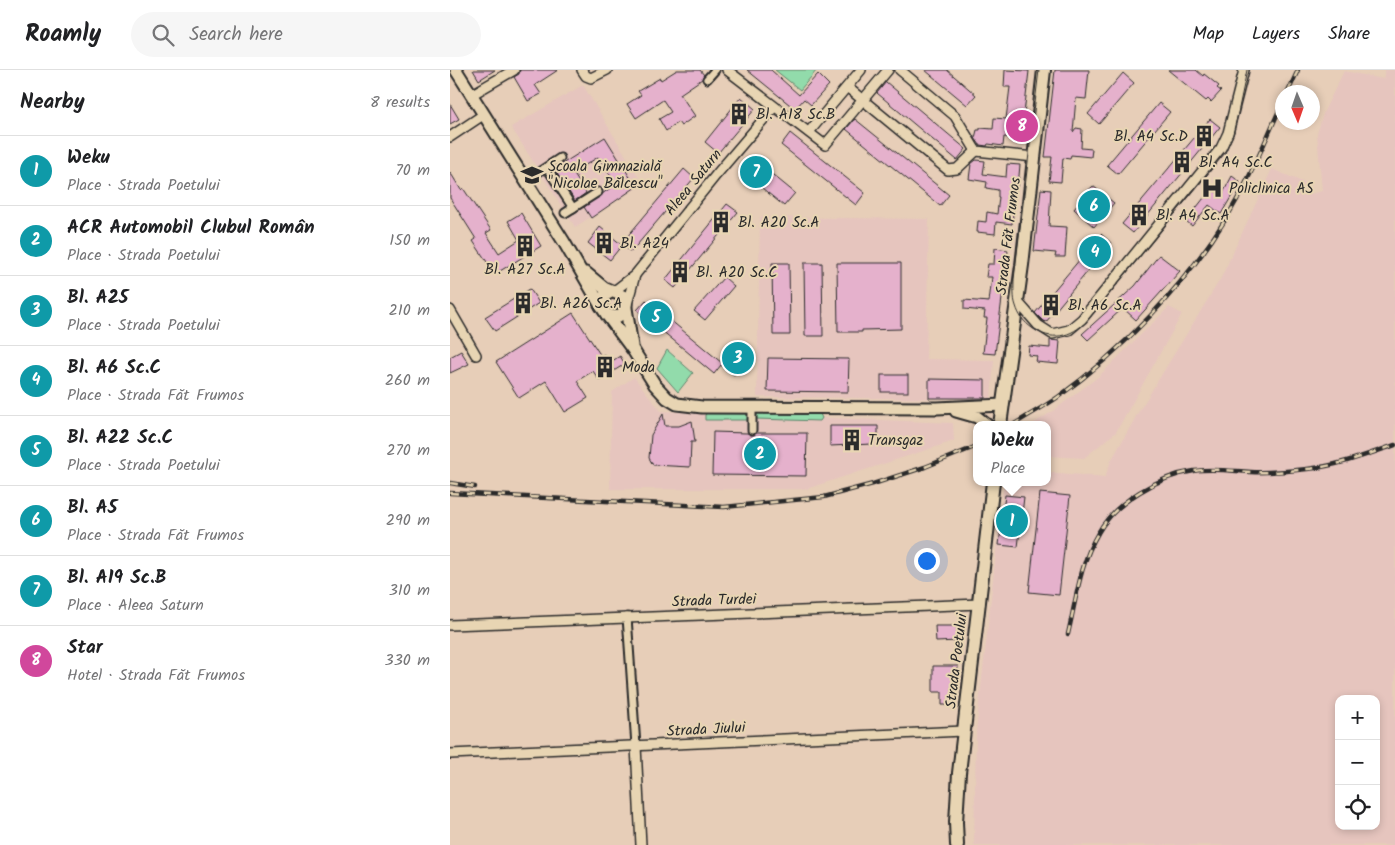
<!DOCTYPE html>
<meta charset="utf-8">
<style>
:root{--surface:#fff;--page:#f6f6f6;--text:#202124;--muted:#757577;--line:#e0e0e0;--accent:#0f766e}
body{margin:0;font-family:Kalam,sans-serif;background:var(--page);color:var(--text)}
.controls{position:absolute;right:15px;bottom:15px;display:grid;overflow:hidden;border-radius:10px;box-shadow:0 2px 8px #0003}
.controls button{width:45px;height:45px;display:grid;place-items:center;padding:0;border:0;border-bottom:1px solid var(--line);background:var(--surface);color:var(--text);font:25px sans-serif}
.compass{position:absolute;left:825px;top:15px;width:45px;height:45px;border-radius:50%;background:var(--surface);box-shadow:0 2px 8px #0003;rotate:178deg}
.you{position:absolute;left:476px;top:490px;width:18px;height:18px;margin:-12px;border:4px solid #fff;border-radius:50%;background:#1a73e8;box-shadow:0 0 0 8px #1a73e833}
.badge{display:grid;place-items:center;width:32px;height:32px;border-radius:50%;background:var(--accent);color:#fff;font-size:16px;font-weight:700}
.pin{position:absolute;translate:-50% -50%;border:2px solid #fff;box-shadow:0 1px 5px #0006}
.popup{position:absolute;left:523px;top:351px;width:78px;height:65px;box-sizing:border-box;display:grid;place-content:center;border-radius:10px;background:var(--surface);filter:drop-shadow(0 1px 4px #0005);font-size:16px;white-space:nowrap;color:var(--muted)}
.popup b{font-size:19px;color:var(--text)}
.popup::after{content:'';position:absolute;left:50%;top:100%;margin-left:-10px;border:10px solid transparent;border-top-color:var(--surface)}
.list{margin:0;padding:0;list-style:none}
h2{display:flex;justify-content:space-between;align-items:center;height:65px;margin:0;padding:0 20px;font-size:21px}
h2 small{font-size:16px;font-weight:400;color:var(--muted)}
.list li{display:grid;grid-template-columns:32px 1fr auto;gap:15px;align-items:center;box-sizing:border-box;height:70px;padding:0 20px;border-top:1px solid var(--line)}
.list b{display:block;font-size:19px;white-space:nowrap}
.list p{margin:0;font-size:16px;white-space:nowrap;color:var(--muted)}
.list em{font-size:16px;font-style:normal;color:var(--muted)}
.icon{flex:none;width:28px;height:28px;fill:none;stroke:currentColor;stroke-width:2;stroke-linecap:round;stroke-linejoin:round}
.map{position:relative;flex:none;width:945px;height:775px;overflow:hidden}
header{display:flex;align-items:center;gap:30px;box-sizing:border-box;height:70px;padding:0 25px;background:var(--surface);border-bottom:1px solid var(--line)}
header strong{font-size:24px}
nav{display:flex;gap:28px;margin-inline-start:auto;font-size:18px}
.search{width:350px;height:45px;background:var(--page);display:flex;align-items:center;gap:12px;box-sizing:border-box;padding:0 18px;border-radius:28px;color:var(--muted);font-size:19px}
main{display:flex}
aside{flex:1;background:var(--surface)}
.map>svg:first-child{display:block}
</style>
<header>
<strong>Roamly</strong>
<div class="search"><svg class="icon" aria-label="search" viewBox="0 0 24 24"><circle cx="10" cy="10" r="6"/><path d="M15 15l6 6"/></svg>Search here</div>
<nav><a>Map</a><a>Layers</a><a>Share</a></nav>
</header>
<main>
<aside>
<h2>Nearby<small>8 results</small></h2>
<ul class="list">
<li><span class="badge" style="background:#0f9aa8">1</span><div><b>Weku</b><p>Place · Strada Poetului</p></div><em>70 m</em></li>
<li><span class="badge" style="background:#0f9aa8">2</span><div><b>ACR Automobil Clubul Român</b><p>Place · Strada Poetului</p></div><em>150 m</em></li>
<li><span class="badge" style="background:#0f9aa8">3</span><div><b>Bl. A25</b><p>Place · Strada Poetului</p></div><em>210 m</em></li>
<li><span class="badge" style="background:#0f9aa8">4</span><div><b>Bl. A6 Sc.C</b><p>Place · Strada Făt Frumos</p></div><em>260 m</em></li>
<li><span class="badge" style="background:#0f9aa8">5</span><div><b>Bl. A22 Sc.C</b><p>Place · Strada Poetului</p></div><em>270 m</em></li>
<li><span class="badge" style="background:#0f9aa8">6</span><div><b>Bl. A5</b><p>Place · Strada Făt Frumos</p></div><em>290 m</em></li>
<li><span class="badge" style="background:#0f9aa8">7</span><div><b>Bl. A19 Sc.B</b><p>Place · Aleea Saturn</p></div><em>310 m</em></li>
<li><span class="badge" style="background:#d1479c">8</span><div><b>Star</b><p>Hotel · Strada Făt Frumos</p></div><em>330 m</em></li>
</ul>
</aside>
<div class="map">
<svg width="945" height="775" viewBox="0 0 945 775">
<rect width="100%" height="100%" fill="#e7ceb8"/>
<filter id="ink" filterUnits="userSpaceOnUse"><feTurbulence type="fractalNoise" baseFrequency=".02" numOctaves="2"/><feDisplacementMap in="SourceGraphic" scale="10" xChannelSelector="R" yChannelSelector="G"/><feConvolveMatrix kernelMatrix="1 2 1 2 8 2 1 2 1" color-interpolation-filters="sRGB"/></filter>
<g filter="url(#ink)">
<g fill="#e6c5be" fill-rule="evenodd">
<path d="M935,0H945V775H524L526,662L554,412H597V402L655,407L661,391L688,343L771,208L822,99L857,114V125L872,121L867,64L874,41L894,1L933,9ZM889,629H926V756H889Z"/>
<polygon points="133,15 193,114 125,157 61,57"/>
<polygon points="310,147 479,149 476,289 544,290 541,329 307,327"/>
<polygon points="719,237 732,244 666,362 634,388 597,386 597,355 581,355 603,341 648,307"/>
<polygon points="184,307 211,341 503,353 504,371 356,419 160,419 162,322"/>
</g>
<g fill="#92dbab" stroke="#5e836b">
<polygon points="325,0 367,0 350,20"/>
<polygon points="217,280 243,303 228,322 207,298"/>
<polygon points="258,341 295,342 298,345 298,350 255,350 255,345"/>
<polygon points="307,343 370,344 372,348 370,351 306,349 305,345"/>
</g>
<g fill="#e5b1cc" stroke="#2b2b2b">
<polygon points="23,0 45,0 29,10"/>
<polygon points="70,0 108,0 85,15 91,24 78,31 64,7 69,4"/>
<polygon points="227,0 250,0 254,5 252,9 230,24 245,46 231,56 228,52 216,61 209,49 221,42 213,30 186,48 177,34 191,25 188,21 210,8 211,10"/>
<polygon points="297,0 321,0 349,25 368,4 379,15 361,35 354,29 345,39"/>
<polygon points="475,0 497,0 526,25 517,35"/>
<polygon points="555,0 579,1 571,69 554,67 553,76 538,74 537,76 530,75 525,68 527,60 530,60 530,58 543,59 544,48 556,49 560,17 554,17"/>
<polygon points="605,0 639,0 636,29 626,28 623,62 626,58 632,59 631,78 642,79 641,87 621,85 620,89 613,88 611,112 599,111 602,87 595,87"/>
<polygon points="718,0 746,0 753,6 754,4 769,16 767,18 771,21 761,32 758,29 756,31"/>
<polygon points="673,3 684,13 649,54 638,44"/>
<polygon points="436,12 516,79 507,90 427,23"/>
<polygon points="291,27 305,39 268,83 255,72"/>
<polygon points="709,33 720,42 668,104 657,95"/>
<polygon points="0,34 9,49 0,54"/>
<polygon points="405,49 499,125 490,136 396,59"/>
<polygon points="760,49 770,57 683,163 672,154"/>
<polygon points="340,63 415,123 406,135 331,75"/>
<polygon points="155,67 186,117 141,148 134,137 166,114 148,87 123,103 136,123 125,131 104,99"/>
<polygon points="301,87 345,123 334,136 290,100"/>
<polygon points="526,90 535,91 533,104 556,107 557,94 570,95 568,116 566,116 562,154 546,152 545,164 527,162 528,151 536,152 537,142 547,144 549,127 548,127 548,120 536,118 537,112 519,109 521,94"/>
<polygon points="234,99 244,108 181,182 171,174"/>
<polygon points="0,102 11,120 13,118 41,160 36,163 49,183 69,170 58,151 71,143 91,176 45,204 23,171 26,169 0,128"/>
<polygon points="782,106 790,112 771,144 759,135 742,156 736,151 761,119 772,125"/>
<polygon points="643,116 664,133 644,157 624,139 629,133 627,131"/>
<polygon points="591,119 601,120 599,156 617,157 615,187 605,187 606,183 584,181"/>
<polygon points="277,134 288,142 225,218 215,210"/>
<polygon points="150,157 172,175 160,190 138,173"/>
<polygon points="651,164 661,173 596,252 593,251 585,243"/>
<polygon points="545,178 558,180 545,284 533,283 537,248 534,248 535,241 514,239 514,230 539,232 542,207 536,207 538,194 544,194"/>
<polygon points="709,185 730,201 686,250 673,238 638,270 632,264 685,216"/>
<polygon points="322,193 339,193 340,265 323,265"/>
<polygon points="354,193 372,193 373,266 355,266"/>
<polygon points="387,193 451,193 451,259 412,260 412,262 388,262"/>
<polygon points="274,207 284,216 255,250 244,241"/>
<polygon points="80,219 89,233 45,261 35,247"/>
<polygon points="196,230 272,293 290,273 303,283 284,305 271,295 264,304 187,240"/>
<polygon points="123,243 151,286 154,284 159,293 170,286 175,294 149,310 143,301 127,311 138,328 115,342 96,311 69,328 46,292"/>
<polygon points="600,270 610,271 608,294 586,292 587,286 578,285 579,276 600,278"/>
<polygon points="11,281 19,294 0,303 0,287"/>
<polygon points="318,288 399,289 398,322 317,321"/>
<rect x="431" y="305" width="27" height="17"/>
<polygon points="479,309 535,310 535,328 479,328"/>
<polygon points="213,344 215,356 229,356 242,351 245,372 241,372 240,397 203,395 199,388 201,365"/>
<polygon points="380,356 428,356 428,365 424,365 422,374 380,376"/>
<polygon points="263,362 297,363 302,365 307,363 357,363 356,406 262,405"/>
<polygon points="590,423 620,426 609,525 579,522"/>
<polygon points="555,425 574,427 568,477 549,475"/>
<polygon points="485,556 507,556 508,571 486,572"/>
<polygon points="483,596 508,596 505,635 492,635 492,622 483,622"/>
</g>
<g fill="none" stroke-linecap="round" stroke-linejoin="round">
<g stroke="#2b2b2b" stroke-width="11">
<g id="pedestrian">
<polyline points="257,9 265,0"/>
<polyline points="97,98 123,138 148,122"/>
<polyline points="75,111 110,88"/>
<polyline points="115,143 123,138"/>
<polyline points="302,360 302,337"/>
<polyline points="177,547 186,676"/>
</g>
</g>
<g stroke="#2b2b2b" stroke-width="12">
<g id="minor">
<polyline points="132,0 136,6 141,8 157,0"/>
<polyline points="277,0 375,75 438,0"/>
<polyline points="450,0 505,46 526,81"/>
<polyline points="397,17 498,100 507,99 526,81"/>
<polyline points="21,25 64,0"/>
<polyline points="359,62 411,0"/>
<polyline points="0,67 33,45"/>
<polyline points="526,81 584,87"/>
<polyline points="163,222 185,205 266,105 324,37"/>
<polyline points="567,231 588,255 602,264 619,260 632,249 771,78 778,63 794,0"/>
<polyline points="177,234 185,205"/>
<polyline points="0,240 26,285"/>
<polyline points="0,555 530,534"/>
<polyline points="186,676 191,775"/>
<polyline points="0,684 514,661"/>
</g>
</g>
<g stroke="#2b2b2b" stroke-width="15">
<g id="tertiary">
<polyline points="6,0 114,172 151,236"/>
<path d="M136,203L154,218L173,226C179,234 176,242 167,247L157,245L151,236L154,226L161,222"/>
<polyline points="176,238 182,276"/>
<polyline points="157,245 183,280 205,315 217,328 227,334 252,337 487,338 553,335"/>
<polyline points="506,341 527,347 537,355"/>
</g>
</g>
<g stroke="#2b2b2b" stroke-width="16">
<g id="secondary">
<polyline points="550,355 572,195 594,0"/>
<polyline points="507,775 506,752 509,703 543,412"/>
</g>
</g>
<use href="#pedestrian" stroke="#e8d5b3" stroke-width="7"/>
<use href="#minor" stroke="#e8d5b3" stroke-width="9"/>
<use href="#tertiary" stroke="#e8d5b3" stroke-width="11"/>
<use href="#secondary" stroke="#e8d5b3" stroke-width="12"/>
<path stroke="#2b2b2b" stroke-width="1" d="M589,0L564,209C564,218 563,228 566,236C569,246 574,252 582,258C601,272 621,267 637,251L775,83L784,62L797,0"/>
<g stroke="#2b2b2b" stroke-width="4.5">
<g id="rail">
<polyline points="838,22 848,0"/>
<path d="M563,355C578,345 594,337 608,327C671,282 735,215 775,150C798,114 814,73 832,34"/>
<polyline points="0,413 25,417"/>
<polyline points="0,423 274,437 374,427 423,414 475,397 527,376"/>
<path d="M618,564C626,530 630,493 648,463C665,432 709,406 744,401C763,398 782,401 801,402C820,403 839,401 857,399C888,396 916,385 945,375"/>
</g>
</g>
<use href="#rail" stroke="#e8d5b3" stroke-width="2.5" stroke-dasharray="8" stroke-linecap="butt"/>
</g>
</g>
<defs>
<g id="building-bare" transform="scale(1.725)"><path d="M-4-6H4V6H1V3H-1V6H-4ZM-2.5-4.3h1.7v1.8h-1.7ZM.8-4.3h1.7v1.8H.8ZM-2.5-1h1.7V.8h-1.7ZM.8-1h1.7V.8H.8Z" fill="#2b2b2b" stroke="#e8d5b3" stroke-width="2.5" paint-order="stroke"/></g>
<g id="school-bare" transform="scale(1.725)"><path d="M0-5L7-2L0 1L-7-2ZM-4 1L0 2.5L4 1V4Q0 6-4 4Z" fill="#2b2b2b" stroke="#e8d5b3" stroke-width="2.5" paint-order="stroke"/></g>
<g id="hospital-bare" transform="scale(1.725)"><path d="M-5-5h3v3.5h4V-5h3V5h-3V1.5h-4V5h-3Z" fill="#2b2b2b" stroke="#e8d5b3" stroke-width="2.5" paint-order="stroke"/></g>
</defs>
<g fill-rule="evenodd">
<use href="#building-bare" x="289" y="44"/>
<use href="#building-bare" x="754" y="66"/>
<use href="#building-bare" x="732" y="92"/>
<use href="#school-bare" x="82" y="105"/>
<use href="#hospital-bare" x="762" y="118"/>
<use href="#building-bare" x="689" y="145"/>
<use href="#building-bare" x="271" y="152"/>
<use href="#building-bare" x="154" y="173"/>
<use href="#building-bare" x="75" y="176"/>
<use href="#building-bare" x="230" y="202"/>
<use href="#building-bare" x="73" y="233"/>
<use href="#building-bare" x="601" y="235"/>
<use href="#building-bare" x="155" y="297"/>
<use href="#building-bare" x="402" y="370"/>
</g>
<g text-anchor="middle" stroke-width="4" stroke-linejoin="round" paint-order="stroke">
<g font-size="15" fill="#2b2b2b" stroke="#e8d5b3" text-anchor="start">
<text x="306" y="49">Bl. A18 Sc.B</text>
<text x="738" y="71" text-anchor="end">Bl. A4 Sc.D</text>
<text x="749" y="97">Bl. A4 Sc.C</text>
<text x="98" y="101">Școala Gimnazială<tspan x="98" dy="17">"Nicolae Bălcescu"</tspan></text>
<text x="779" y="123">Policlinica AS</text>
<text x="706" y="150">Bl. A4 Sc.A</text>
<text x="288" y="157">Bl. A20 Sc.A</text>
<text x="170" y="178">Bl. A24</text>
<text x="75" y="204" text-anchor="middle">Bl. A27 Sc.A</text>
<text x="246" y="207">Bl. A20 Sc.C</text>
<text x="90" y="238">Bl. A26 Sc.A</text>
<text x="618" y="240">Bl. A6 Sc.A</text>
<text x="172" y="302">Moda</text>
<text x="418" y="375">Transgaz</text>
</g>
<g font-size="15" fill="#2b2b2b" stroke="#e8d5b3">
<text transform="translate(243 112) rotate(-51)" y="5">Aleea Saturn</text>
<text transform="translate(558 166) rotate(-83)" y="5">Strada Făt Frumos</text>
<text transform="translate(264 530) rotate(-2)" y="5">Strada Turdei</text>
<text transform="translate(506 591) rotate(-83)" y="5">Strada Poetului</text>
<text transform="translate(256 659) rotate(-3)" y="5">Strada Jiului</text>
</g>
</g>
</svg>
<div class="controls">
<button>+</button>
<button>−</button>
<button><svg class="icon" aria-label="locate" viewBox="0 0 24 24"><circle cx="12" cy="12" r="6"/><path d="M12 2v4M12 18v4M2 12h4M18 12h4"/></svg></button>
</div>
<svg class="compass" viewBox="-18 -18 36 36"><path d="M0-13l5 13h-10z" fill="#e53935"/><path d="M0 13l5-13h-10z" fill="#757577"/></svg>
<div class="you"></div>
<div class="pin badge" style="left:562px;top:451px;background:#0f9aa8">1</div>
<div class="popup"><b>Weku</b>Place</div>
<div class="pin badge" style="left:310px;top:384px;background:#0f9aa8">2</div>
<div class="pin badge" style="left:288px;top:288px;background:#0f9aa8">3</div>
<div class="pin badge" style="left:645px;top:182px;background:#0f9aa8">4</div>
<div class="pin badge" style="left:206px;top:247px;background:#0f9aa8">5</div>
<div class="pin badge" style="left:644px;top:136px;background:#0f9aa8">6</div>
<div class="pin badge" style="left:306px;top:102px;background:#0f9aa8">7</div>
<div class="pin badge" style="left:572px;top:56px;background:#d1479c">8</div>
</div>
</main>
